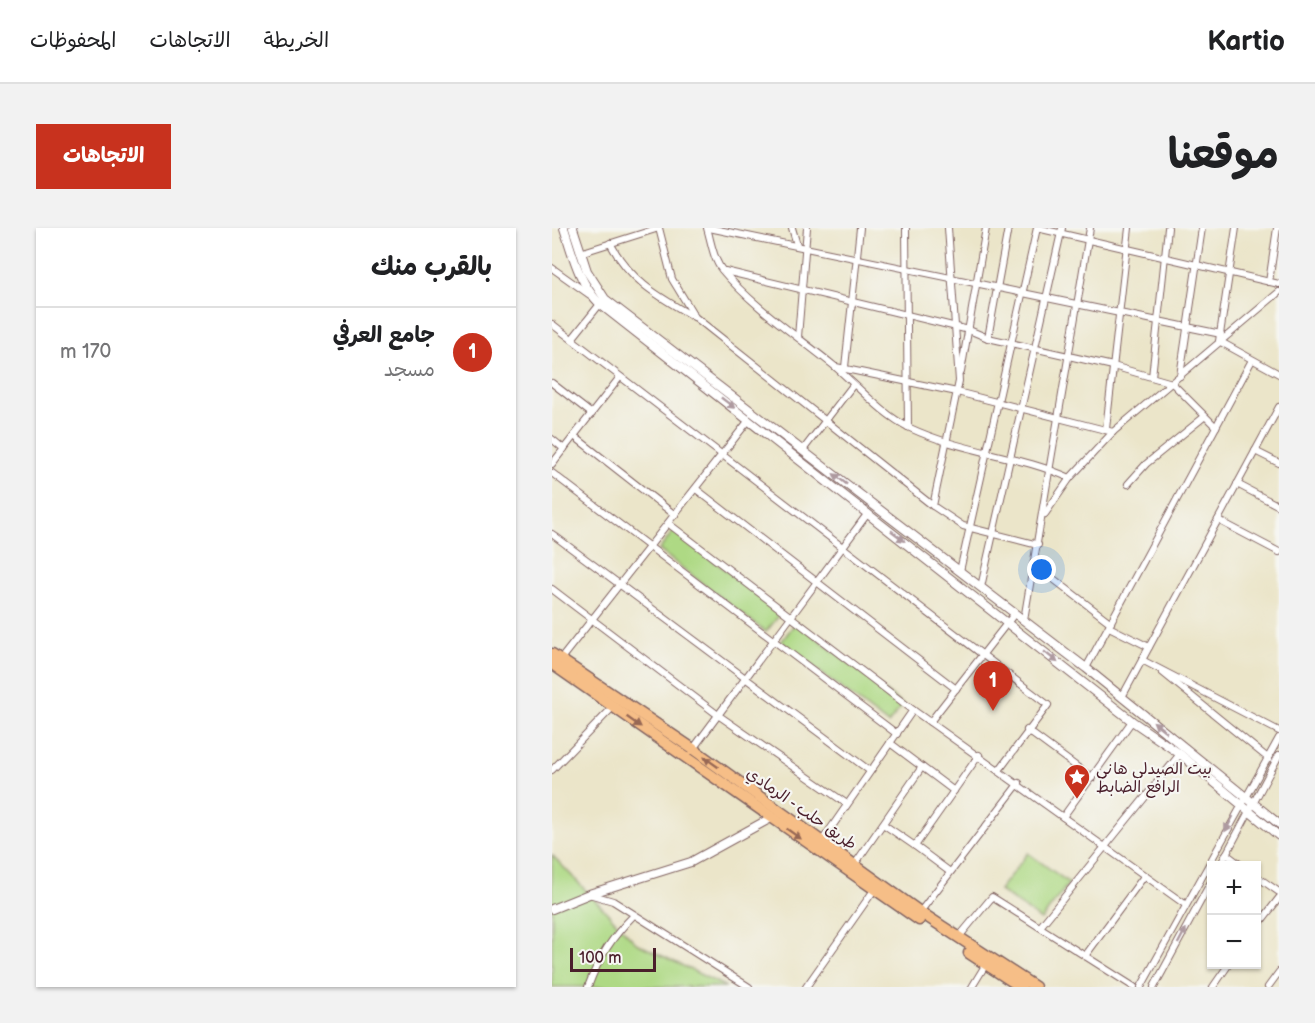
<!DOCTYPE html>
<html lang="ar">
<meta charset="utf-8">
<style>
:root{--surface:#fff;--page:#f2f2f2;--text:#202124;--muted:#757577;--line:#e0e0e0;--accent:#c8321e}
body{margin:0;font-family:"Balsamiq Sans","Playpen Sans Arabic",sans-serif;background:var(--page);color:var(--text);direction:rtl}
.controls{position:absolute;right:18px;bottom:18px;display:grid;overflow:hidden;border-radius:0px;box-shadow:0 2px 4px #0004}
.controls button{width:54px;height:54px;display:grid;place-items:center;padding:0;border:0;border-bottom:2px solid var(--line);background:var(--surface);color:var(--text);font:30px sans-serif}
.scale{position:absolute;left:18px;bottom:15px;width:86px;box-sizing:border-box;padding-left:6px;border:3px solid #4a1f2b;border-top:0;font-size:16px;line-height:21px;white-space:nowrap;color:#4a1f2b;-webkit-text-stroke:4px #f6f6f2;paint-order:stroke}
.you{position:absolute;left:490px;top:342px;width:21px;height:21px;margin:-15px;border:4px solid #fff;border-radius:50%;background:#1a73e8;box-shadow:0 0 0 9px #1a73e833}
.badge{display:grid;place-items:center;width:39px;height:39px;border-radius:50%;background:var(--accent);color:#fff;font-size:20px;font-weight:700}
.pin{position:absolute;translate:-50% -50px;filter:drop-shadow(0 2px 3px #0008)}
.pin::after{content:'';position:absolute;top:32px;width:21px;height:18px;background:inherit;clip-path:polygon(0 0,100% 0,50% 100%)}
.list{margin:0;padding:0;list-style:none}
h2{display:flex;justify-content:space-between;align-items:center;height:78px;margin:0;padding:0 24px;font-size:26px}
h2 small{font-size:20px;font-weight:400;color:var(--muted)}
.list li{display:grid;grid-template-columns:39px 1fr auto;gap:18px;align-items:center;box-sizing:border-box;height:90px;padding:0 24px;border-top:2px solid var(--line)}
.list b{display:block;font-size:22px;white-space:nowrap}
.list p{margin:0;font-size:20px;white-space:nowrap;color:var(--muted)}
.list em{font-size:20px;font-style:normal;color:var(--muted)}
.map{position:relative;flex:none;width:727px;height:759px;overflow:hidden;direction:ltr;border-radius:0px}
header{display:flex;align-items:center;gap:36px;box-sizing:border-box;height:84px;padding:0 30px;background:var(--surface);border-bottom:2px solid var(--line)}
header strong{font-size:28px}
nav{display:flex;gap:33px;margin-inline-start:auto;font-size:21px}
.intro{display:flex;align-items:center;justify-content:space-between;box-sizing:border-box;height:144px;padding:0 36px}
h1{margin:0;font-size:42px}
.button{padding:15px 27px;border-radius:0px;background:var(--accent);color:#fff;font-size:21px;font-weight:700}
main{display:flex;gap:36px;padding:0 36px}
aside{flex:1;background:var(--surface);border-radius:0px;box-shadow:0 2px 4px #0004}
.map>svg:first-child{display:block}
</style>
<header>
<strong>Kartio</strong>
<nav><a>الخريطة</a><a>الاتجاهات</a><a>المحفوظات</a></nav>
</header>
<div class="intro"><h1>موقعنا</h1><a class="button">الاتجاهات</a></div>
<main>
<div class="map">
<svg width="727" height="759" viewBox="0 0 727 759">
<rect width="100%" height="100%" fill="#f6f6f2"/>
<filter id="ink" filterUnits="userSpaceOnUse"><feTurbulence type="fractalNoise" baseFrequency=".0167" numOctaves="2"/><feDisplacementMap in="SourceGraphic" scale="12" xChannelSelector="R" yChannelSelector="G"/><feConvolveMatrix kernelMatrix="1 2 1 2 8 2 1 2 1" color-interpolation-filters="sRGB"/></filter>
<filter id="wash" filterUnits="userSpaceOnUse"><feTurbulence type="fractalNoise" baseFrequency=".008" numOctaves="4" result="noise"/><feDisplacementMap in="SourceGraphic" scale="24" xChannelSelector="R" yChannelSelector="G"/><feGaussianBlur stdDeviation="1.35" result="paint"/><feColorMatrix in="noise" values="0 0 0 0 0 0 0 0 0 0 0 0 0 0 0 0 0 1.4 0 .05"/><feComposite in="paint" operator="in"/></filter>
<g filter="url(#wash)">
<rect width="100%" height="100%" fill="#ebe5c9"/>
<g fill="#aed984" stroke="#7c7c58" stroke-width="1.5">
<polygon points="122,302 229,385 214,404 107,322"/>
<polygon points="244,394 351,477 336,496 229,414"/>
<polygon points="476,625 517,655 489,692 447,662"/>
<polygon points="0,627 84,715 174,759 0,759"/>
</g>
</g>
<g filter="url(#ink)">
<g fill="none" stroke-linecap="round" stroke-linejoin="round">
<g stroke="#826462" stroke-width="8">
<g id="minor">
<polyline points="107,0 120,51 143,89 381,278 411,298 486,317"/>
<path d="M155,0C159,13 161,31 170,42C201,79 244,107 281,137C305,157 329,186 358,200C409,224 467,227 518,250"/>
<polyline points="157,0 669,106"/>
<polyline points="240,0 245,17"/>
<polyline points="354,0 356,199"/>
<polyline points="485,0 727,56"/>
<polyline points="684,0 667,113 727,146"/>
<path d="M58,15C79,54 106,68 142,89"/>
<polyline points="28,25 107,0"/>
<polyline points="0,40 38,67"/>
<polyline points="173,43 417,102 436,110 456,0"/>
<polyline points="717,54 725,0"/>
<polyline points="0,96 496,477 448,541"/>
<polyline points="246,109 255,0"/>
<polyline points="436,110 561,138 620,155 664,199"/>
<polyline points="20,111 48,76"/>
<polyline points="284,139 405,164 561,204"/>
<polyline points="293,139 308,0"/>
<polyline points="409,144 434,0"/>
<polyline points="628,148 650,0"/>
<polyline points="600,149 616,0"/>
<polyline points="0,155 40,186"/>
<polyline points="554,201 577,0"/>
<polyline points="22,208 123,287"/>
<polyline points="0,211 12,221"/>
<polyline points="251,222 301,157"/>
<polyline points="703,223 727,235"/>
<polyline points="0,236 68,149"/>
<polyline points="0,245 345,506"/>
<polyline points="576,256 594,236 652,189"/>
<polyline points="685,256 727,278"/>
<polyline points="144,261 404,461"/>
<polyline points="381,278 407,153 396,0"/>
<polyline points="493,286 518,250 561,204 727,64"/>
<polyline points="666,292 727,324"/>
<polyline points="117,296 361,482 634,677"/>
<polyline points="0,306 318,543"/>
<polyline points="482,336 559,395"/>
<polyline points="408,343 485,0"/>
<polyline points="429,359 510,0"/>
<polyline points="0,361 166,487 295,576"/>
<polyline points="472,392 538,0"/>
<polyline points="557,399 597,419"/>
<polyline points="8,432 197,192"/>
<polyline points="590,432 727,503"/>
<polyline points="534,440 700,132"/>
<polyline points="610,444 717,531"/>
<polyline points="570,469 727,179"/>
<polyline points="378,494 463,385"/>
<polyline points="475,502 540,550"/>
<polyline points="338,515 402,563"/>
<polyline points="141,521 316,285"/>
<polyline points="0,542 61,479"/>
<polyline points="511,589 580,493"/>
<polyline points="331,596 363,618"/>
<polyline points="270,613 361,482"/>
<polyline points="674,626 690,638"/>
<polyline points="303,636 370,539"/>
<polyline points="668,638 727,527"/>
<polyline points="398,644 363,618 427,527"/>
<polyline points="704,648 727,664"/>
<polyline points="37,666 61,673 197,759"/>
<polyline points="368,684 467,555"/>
<polyline points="488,699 628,526"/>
<polyline points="704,700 727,670"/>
<polyline points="406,710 440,669 582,759"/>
<polyline points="533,728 593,647"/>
<path d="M36,759C47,729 60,709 82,687"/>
<polyline points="254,759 322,662"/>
<polyline points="420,759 434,736"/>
<polyline points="589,759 727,510"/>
<polyline points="602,759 660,652"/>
<polyline points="661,759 677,736"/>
<polyline points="716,759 727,744"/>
</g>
</g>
<g stroke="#826462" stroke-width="10">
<g id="tertiary">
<path d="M12,0C21,28 27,55 48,76L580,493L628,526L727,608"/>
<polyline points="21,0 35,43 53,71 534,440 727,596"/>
<polyline points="0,681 37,666 139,634 219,590"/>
</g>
</g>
<g stroke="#826462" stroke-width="13">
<g id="trunk">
<polyline points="0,426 141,521 368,684 483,759"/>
<polyline points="0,436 367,692"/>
<polyline points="417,725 469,759"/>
</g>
</g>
<use href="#minor" stroke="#fff" stroke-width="6"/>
<use href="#tertiary" stroke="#fff" stroke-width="8"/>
<use href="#trunk" stroke="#f6be87" stroke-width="10"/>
</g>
<defs><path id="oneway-solid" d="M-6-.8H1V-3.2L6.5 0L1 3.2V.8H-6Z" transform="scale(1.5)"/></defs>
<g fill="#ae9aa0">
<use href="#oneway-solid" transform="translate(176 175) rotate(38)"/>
<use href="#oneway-solid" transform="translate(288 251) rotate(-142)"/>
<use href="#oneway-solid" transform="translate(346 308) rotate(38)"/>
<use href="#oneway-solid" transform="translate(499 429) rotate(39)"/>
<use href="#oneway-solid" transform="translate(608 499) rotate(-141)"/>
<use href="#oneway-solid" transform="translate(677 596) rotate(118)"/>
<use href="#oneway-solid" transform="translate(630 708) rotate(-62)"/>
</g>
<g fill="#976754">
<use href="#oneway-solid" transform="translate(82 494) rotate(35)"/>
<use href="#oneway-solid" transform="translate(159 534) rotate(-145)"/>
<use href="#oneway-solid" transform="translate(242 606) rotate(35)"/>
</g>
</g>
<defs>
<g id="sight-pin" transform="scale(1.35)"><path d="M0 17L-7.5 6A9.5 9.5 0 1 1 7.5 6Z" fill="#c8321e" stroke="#f6f6f2"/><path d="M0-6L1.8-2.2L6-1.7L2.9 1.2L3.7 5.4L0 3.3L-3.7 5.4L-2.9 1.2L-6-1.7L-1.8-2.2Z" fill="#fff"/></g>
</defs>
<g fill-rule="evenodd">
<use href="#sight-pin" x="525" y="549"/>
</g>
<g text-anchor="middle" stroke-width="4.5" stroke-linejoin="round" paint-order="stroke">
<g font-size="16" fill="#4a1f2b" stroke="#f6f6f2" text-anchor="start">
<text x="544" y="546">بيت الصيدلي هاني<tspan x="544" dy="18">الرافع الضابط</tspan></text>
</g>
<g font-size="16" fill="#4a1f2b" stroke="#f6f6f2">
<text transform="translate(250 580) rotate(35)" y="6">طريق حلب - الرمادي</text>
</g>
</g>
</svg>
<div class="controls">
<button>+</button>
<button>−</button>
</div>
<div class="scale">100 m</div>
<div class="you"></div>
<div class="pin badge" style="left:441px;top:483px">1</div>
</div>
<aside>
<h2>بالقرب منك<small></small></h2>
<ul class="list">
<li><span class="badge">1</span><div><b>جامع العرفي</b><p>مسجد</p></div><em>170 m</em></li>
</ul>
</aside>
</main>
